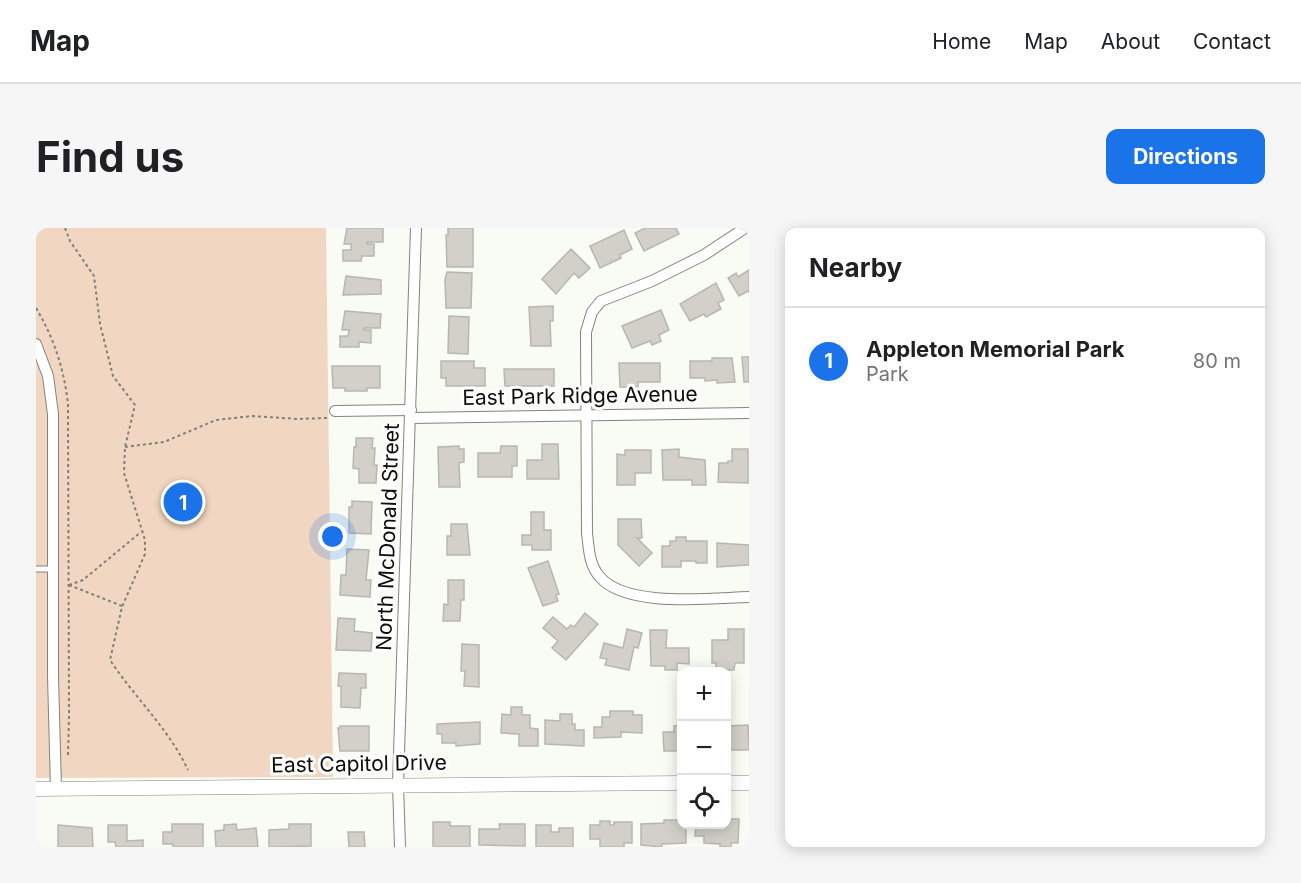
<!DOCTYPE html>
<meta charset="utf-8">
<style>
:root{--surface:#fff;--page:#f6f6f6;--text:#202124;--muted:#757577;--line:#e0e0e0;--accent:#1a73e8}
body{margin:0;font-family:Inter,sans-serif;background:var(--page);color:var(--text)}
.controls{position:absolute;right:18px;bottom:18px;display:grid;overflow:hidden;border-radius:12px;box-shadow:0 3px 15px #0003}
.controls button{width:54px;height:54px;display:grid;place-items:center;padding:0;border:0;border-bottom:2px solid var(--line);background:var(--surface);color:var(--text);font:30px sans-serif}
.you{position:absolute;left:297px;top:309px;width:21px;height:21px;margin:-15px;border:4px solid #fff;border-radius:50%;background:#1a73e8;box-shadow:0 0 0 9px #1a73e833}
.badge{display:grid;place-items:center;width:39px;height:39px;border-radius:50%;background:var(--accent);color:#fff;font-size:20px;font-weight:700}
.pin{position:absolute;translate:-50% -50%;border:3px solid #fff;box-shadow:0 2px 6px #0006}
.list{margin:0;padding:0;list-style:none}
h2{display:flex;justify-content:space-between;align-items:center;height:78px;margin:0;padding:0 24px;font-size:26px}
h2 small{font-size:20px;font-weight:400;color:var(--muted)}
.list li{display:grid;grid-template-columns:39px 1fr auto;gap:18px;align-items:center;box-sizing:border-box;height:108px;padding:0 24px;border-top:2px solid var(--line)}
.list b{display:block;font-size:22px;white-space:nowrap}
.list p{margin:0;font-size:20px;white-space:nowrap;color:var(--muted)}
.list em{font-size:20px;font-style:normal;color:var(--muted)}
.icon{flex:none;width:33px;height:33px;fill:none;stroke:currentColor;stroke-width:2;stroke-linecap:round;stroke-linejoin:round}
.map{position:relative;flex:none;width:713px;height:619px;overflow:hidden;border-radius:12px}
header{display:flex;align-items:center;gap:36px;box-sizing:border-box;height:84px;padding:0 30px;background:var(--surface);border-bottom:2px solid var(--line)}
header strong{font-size:28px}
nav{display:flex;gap:33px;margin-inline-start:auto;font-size:21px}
.intro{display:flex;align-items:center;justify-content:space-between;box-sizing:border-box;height:144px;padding:0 36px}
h1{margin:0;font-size:42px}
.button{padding:15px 27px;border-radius:12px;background:var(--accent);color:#fff;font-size:21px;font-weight:700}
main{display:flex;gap:36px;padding:0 36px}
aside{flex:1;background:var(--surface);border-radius:12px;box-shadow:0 3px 15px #0003}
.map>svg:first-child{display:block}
</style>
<header>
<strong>Map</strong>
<nav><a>Home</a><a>Map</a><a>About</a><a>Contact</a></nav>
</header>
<div class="intro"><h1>Find us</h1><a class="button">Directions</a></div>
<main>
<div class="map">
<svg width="713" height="619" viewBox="0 0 713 619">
<rect width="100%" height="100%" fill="#f9fcf5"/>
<polygon fill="#f1d7c1" points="0,0 290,0 297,549 0,550"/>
<g fill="#d2d0c9" stroke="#b8b6b0" stroke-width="1.5">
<polygon points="311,0 347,0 347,14 331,14 331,16 338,16 338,28 326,28 325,33 307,33 307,22 315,22 315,16 308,16"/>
<polygon points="412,0 437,0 437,39 411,39 410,7 412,7"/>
<polygon points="609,0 640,0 643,6 608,23 599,5"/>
<polygon points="588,2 596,21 584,27 585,30 564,40 554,18"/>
<polygon points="535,21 554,40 543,50 538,45 520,66 506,51"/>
<polygon points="713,42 713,64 712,63 703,68 692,50 700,45 702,49"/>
<polygon points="411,44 436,45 435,80 410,80 409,52"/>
<polygon points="310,48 345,52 345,66 307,67"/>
<polygon points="680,55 688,72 682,75 685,81 670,89 668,86 654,93 644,76"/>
<polygon points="517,78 517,93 514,93 515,118 495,118 493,79"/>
<polygon points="625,82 633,102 623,107 625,113 616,117 614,113 596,120 586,98"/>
<polygon points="309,83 345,86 344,100 328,100 328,102 335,102 335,115 323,114 323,119 304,119 304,108 312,108 313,102 306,102"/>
<polygon points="413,88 433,89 432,126 412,125"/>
<polygon points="706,129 713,129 713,154 708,154"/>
<polygon points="676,130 696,130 699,154 681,155 681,152 669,153 669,150 654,150 654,133 676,133"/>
<polygon points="405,133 438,133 438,140 449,140 449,158 410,158 410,150 405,150"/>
<polygon points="583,135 624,135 624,154 602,154 602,159 584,159"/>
<polygon points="296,138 344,138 344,160 331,160 331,163 309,163 309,160 297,160"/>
<polygon points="468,141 518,141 518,158 469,158"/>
<polygon points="320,210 337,210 336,220 339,220 338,237 341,237 340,255 323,255 323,241 317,240 318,219 320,219"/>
<polygon points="506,216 522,216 523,251 491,251 491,232 506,232"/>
<polygon points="423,218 423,221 428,221 428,234 423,235 424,259 403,259 402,219"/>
<polygon points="465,218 481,218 481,238 476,238 476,249 442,249 442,225 464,225"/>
<polygon points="643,221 643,229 669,232 670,257 656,257 656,252 627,252 626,222"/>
<polygon points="696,221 712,221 712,255 682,254 683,235 692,235 692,233 696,233"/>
<polygon points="589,222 615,222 615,245 599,245 599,257 581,257 581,226 589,227"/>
<polygon points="316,273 336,274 335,306 313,305 313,279 316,279"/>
<polygon points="495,284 508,284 508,302 515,302 515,322 496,322 496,317 486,317 486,307 495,307"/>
<polygon points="582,291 605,291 606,310 601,310 616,325 603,338 582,317"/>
<polygon points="415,296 431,296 434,327 411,327 411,308 415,308"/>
<polygon points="640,309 650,309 650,313 671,313 671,335 660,335 660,333 645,333 645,339 626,339 626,318 634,318 634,313 640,313"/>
<polygon points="681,315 713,317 713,337 681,339"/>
<polygon points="311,321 333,322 330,352 335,352 334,369 304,367 305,347 310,347"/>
<polygon points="512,333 523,366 520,367 522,373 507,378 492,340"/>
<polygon points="412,352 428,352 428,372 425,372 424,393 407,393 408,376 412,377"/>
<polygon points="549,385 562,396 530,432 516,420 522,413 507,400 517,389 531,401 535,397 538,399"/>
<polygon points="302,390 319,391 318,403 336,405 335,423 300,422"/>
<polygon points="591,401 606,405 602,420 598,419 593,442 569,437 571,431 564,430 568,415 587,420"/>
<polygon points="692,401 708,401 708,435 699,435 698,442 680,442 680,435 676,435 676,412 692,412"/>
<polygon points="614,402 631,402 630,420 653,420 653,436 641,435 641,442 629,442 629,438 615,438"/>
<polygon points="426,416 443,417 443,459 428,458 429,443 425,443"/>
<polygon points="303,445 330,446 330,460 325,460 324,480 305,479 305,458 302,458"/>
<polygon points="475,479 486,479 486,487 494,487 494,500 502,501 502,518 483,518 483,506 465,505 466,486 475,487"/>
<polygon points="574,483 597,483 597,487 606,487 606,505 585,504 585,509 558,510 558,499 566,499 566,489 574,489"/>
<polygon points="524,486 536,486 536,496 539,496 539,502 548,502 548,518 509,516 509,492 524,493"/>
<polygon points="444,494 444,516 420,518 420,515 406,515 406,506 401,506 401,496"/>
<polygon points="646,497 646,523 628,523 627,504 638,504 638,498"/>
<polygon points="712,497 713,522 690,522 690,498"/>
<polygon points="304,498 333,498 333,523 304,523 302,500 304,500"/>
<polygon points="691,591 703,591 702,615 695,615 695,619 684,619 684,616 668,615 668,608 659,608 660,596 690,596"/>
<polygon points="628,592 646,592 646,596 650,596 650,615 626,616 626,619 605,617 605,596 628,595"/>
<polygon points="564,593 574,593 574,597 578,597 578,594 596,594 596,615 588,615 588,619 564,619 564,611 554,611 554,597 564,597"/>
<polygon points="397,594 414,594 414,598 434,598 434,619 397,619"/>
<polygon points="136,596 167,596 167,619 137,619 137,616 127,616 127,604 136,604"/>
<polygon points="200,596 201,602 220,600 222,619 180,619 179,603 188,602 188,597"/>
<polygon points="253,596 275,596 275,618 233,619 233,602 253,601"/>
<polygon points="463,596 489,596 489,618 443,617 443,601 464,601"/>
<polygon points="22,597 56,600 57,619 22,619"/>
<polygon points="72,597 91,597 91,613 107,612 107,619 80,619 79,614 72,614"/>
<polygon points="500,597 515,597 515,604 523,604 523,600 537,600 537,619 500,619"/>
<polygon points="312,604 328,604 329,619 313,619"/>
</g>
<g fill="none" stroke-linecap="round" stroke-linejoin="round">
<g stroke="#82847e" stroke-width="7">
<polyline id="service" points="0,341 16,341"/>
</g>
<g stroke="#82847e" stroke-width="12">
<g id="minor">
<path d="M709,0L668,27L616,53L565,73L556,84L550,104L551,305C553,321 553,337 564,349C590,380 675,370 713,369"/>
<polyline points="0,116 12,148 17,186 17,448 20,561"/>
<polyline points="299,183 375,182"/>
<polyline points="375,190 713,185"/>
<polyline points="364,619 362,556 380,0"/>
</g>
</g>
<g stroke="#82847e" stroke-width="15">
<g id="tertiary">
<polyline points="690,555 713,555"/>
<polyline points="0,561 646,555"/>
</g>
</g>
<g stroke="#7e807b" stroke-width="2" stroke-dasharray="3 3" stroke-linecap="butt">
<path d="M29,0L34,13L58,48L64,96L77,148L99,177L89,219L88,245L109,312V326L86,379L74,432C99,470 133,501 152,542"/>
<path d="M0,80C18,110 28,141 32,176L33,488L32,528"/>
<polyline points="89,219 128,214 180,192 216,188 262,191 291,190"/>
<polyline points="33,357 47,352 105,304"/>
<polyline points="33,357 86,378"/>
</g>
<use href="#service" stroke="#fff" stroke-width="5"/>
<use href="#minor" stroke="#fff" stroke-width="10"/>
<use href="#tertiary" stroke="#fff" stroke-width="14"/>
</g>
<g text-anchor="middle" stroke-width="6" stroke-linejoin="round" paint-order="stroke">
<g font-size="21" fill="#0e0f0d" stroke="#fff">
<text transform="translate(544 168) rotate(-1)" y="7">East Park Ridge Avenue</text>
<text transform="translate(352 309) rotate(-88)" y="7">North McDonald Street</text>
<text transform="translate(323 536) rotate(-1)" y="7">East Capitol Drive</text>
</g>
</g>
</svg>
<div class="controls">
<button>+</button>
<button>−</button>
<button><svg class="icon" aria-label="locate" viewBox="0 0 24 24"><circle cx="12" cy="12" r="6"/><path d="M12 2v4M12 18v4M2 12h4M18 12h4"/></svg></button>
</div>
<div class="you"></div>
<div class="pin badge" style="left:147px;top:274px">1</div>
</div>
<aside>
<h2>Nearby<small></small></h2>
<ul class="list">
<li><span class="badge">1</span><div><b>Appleton Memorial Park</b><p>Park</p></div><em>80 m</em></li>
</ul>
</aside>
</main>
